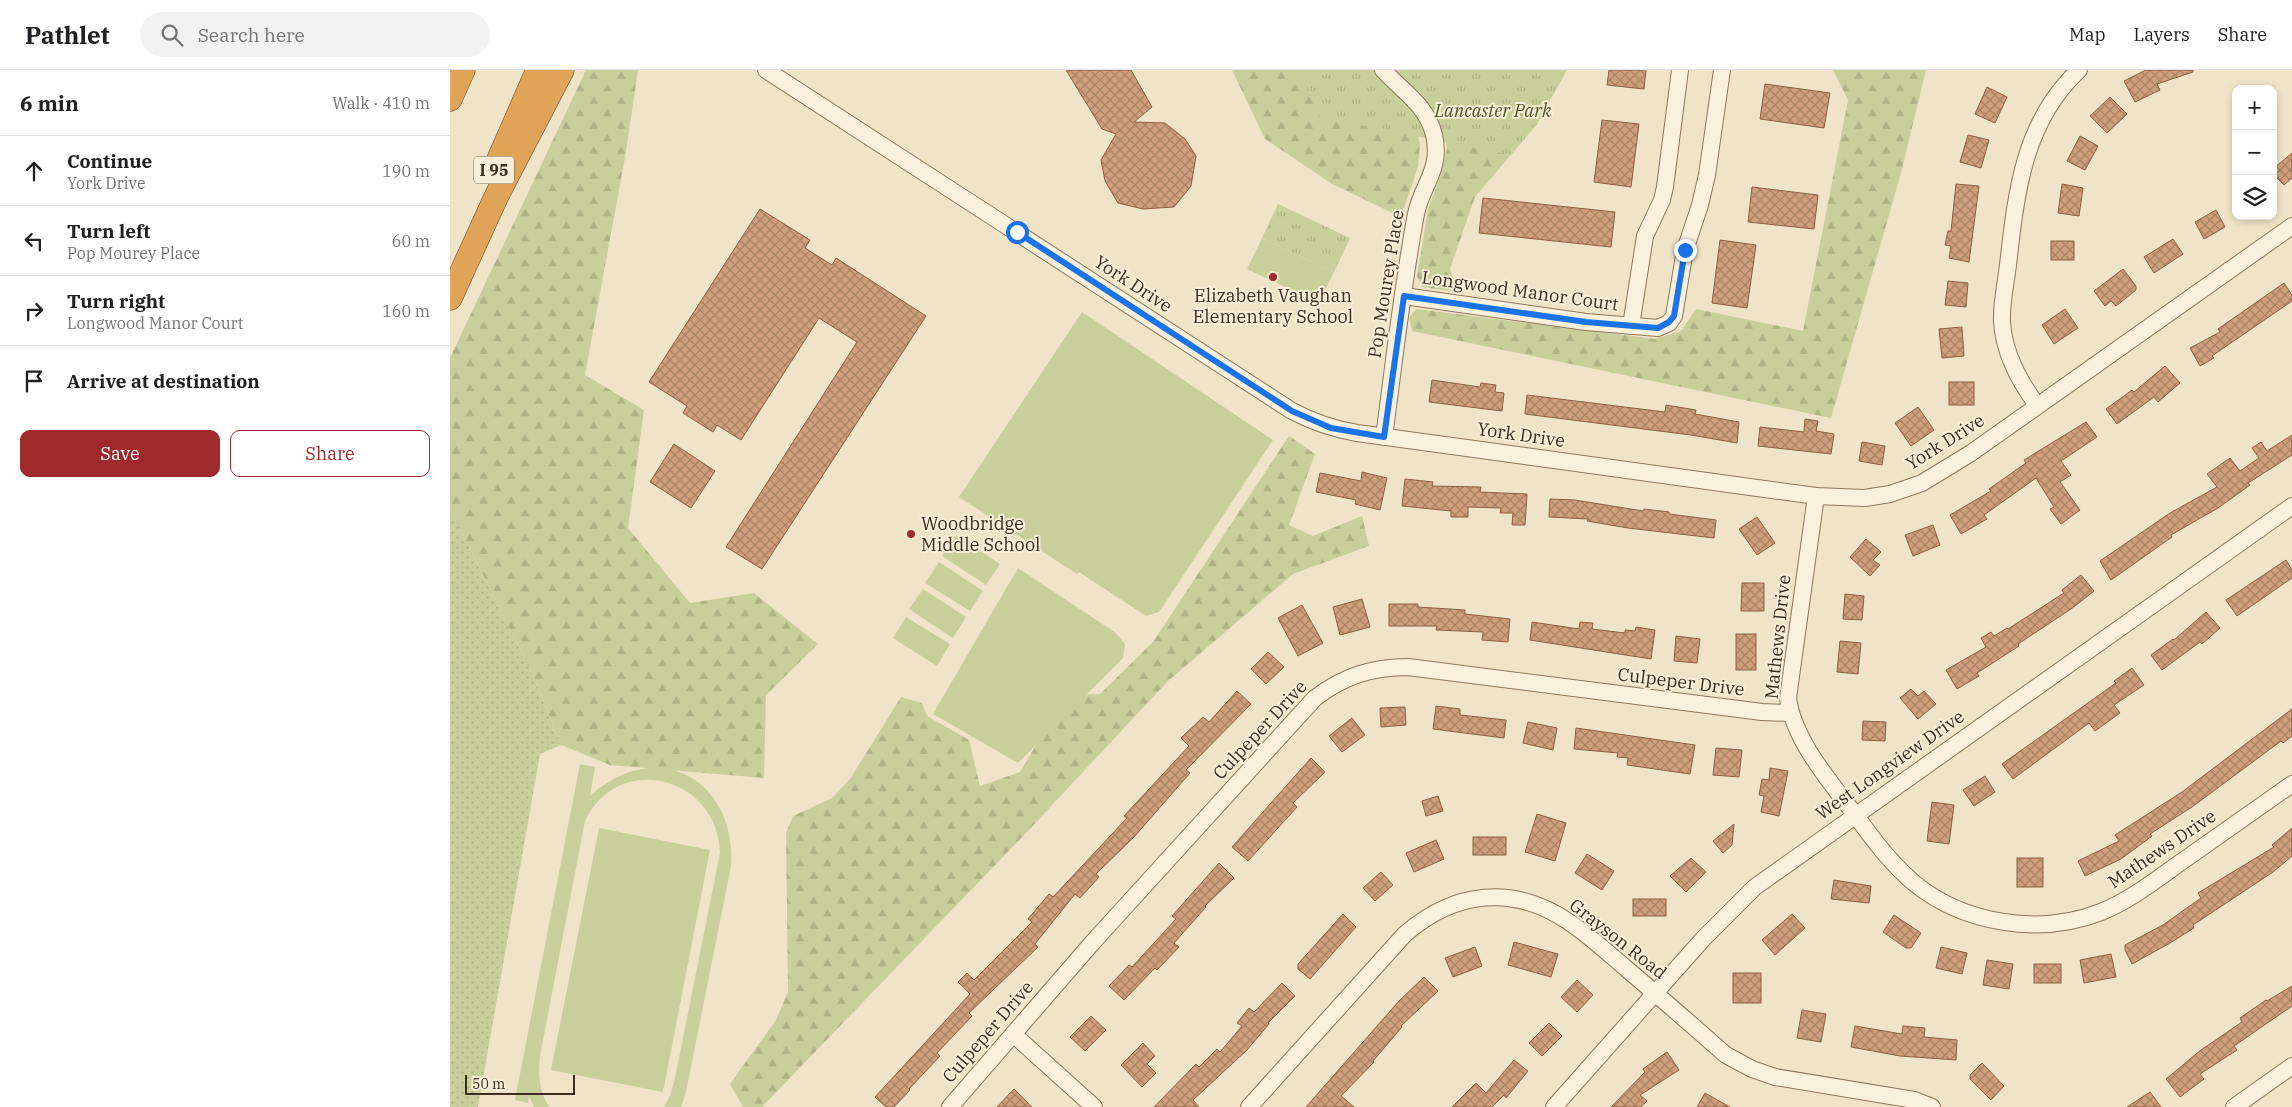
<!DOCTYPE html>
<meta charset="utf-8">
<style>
:root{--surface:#fff;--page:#f2f2f2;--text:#202124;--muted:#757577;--line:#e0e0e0;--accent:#9e2a2b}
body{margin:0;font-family:"IBM Plex Serif",serif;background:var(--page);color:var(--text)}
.controls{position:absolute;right:15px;top:15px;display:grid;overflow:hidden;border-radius:10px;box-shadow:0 2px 8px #0003}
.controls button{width:45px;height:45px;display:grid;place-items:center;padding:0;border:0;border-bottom:1px solid var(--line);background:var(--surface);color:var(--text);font:25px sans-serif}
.scale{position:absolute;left:15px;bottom:12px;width:110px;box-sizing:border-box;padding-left:5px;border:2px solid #3d2e20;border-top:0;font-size:14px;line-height:18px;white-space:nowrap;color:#3d2e20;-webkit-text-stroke:4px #f7eed8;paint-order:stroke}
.stop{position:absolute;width:15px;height:15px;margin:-11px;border:4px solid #1a73e8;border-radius:50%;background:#fff}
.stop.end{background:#1a73e8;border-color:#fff;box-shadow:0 1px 5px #0008}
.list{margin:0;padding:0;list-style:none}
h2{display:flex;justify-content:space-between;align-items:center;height:65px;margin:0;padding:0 20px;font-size:21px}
h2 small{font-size:16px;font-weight:400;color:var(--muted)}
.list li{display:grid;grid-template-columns:32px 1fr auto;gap:15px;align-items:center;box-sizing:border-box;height:70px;padding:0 20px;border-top:1px solid var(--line)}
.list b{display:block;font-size:19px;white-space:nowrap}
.list p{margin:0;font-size:16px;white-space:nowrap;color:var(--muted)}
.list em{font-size:16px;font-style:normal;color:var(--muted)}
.actions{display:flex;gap:10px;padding:15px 20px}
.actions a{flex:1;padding:11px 0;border:1px solid var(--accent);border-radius:10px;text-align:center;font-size:18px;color:var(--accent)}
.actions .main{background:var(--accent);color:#fff}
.icon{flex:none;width:28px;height:28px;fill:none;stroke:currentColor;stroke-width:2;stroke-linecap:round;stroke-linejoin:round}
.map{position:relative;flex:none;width:1842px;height:1037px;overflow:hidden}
header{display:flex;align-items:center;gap:30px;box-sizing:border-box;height:70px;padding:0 25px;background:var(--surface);border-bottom:1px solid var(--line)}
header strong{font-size:24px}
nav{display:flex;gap:28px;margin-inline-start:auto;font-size:18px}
.search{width:350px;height:45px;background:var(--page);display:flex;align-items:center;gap:12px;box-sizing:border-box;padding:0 18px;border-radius:28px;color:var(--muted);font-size:19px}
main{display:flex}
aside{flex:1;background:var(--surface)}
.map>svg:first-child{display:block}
</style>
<header>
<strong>Pathlet</strong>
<div class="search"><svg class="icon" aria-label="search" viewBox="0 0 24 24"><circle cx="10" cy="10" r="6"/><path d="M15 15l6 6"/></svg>Search here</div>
<nav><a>Map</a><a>Layers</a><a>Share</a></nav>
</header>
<main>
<aside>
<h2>6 min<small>Walk · 410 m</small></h2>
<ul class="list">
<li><svg class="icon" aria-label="ahead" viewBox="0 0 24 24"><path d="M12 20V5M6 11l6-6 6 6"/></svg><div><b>Continue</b><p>York Drive</p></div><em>190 m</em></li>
<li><svg class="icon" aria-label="left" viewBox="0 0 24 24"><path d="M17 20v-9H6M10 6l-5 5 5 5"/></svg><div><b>Turn left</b><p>Pop Mourey Place</p></div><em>60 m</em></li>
<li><svg class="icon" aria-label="right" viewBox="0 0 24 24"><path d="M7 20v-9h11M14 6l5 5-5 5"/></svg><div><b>Turn right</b><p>Longwood Manor Court</p></div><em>160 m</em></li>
<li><svg class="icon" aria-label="arrive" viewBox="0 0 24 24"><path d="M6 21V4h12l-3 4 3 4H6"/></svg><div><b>Arrive at destination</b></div></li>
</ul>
<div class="actions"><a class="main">Save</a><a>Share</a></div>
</aside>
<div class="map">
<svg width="1842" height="1037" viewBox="0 0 1842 1037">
<defs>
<pattern id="grass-dots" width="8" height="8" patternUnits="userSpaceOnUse" patternTransform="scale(1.25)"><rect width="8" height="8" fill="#c9cf9b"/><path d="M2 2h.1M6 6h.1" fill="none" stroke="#aeb285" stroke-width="1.8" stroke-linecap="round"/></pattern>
<pattern id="forest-firs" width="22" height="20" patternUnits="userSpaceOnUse" patternTransform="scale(1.25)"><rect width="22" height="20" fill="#c9cf9b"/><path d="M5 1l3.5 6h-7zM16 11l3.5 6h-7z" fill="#aeb285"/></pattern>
<pattern id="park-tufts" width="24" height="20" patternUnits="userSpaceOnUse" patternTransform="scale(1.25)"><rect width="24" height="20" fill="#c9cf9b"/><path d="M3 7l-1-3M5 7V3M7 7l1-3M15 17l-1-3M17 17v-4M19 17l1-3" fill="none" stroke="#aeb285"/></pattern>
<pattern id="building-cross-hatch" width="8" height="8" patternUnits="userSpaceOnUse" patternTransform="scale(1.25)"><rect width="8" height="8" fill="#cf9f7d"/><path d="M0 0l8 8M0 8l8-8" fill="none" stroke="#a98266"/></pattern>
</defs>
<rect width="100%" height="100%" fill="#f0e4c8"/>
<polygon fill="url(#grass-dots)" points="0,439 83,605 111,675 90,684 28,1037 0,1037"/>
<g fill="url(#forest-firs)">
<polygon points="136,0 188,0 176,82 135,305 194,340 178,458 240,533 304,523 368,574 316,625 314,708 160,695 111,675 83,605 0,439 0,288"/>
<polygon points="782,0 897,0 964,53 970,74 968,97 951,147 882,114 815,69"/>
<polygon points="1006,0 1117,0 1087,54 1025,127 1000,199 1008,222 972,217 967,206 978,139 990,107 997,78 993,55"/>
<polygon points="1383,0 1476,0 1451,103 1381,348 962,261 959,248 966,239 1205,269 1231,261 1246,239 1353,261 1398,30"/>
<polygon points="839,366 865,384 839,455 863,466 912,446 919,476 843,504 718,611 576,763 312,1037 293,1037 280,1014 326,950 338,922 336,763 343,746 382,728 400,709 451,627 472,633 477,646 519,670 530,716 570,702 616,625 650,624 703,572"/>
</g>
<g fill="url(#park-tufts)">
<polygon points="849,0 1115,0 1087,54 1061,85 870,47"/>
<polygon points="828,134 900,168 884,202 812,168"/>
</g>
<g fill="#c9cf9b">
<polygon points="812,168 884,202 869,233 797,199"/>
<polygon points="632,242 823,370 709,542 696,546 629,502 627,504 509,427"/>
<polygon points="506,465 550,494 536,515 492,486"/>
<polygon points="489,492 533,521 520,541 475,513"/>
<polygon points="568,498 666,563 675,574 673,588 568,693 483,644"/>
<polygon points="473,519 516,547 503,568 459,539"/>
<polygon points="456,547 500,574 487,596 443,568"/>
<path d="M130,694L145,697L140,726C206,665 287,709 281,796L236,1022L231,1037H214L220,1026L225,1008L270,783C268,706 168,681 135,751L90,986C88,1005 89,1021 99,1037H84L79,1026L78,1033L65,1030Z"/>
<polygon points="149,758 260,780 213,1022 101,1000"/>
</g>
<g fill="url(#building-cross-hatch)" stroke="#8d5f41">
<polygon points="616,0 681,0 702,37 684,52 715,53 735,69 746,86 741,116 724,137 693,139 668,133 655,111 651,90 666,64 652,59"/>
<polygon points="1159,0 1196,0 1194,19 1157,15"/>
<polygon points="1696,0 1743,0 1743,2 1707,14 1710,20 1685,32 1674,11"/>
<polygon points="1315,14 1380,23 1374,58 1310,49"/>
<polygon points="1537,17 1557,27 1545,53 1525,44"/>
<polygon points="1660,27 1677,44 1657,63 1640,46"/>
<polygon points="1152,50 1189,54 1181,117 1144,112"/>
<polygon points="1518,65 1539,70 1531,98 1510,92"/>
<polygon points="1630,66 1648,76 1635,100 1617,91"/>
<polygon points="1842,83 1842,108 1834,115 1823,104 1823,99"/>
<polygon points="1506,114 1529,116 1519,192 1499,188 1501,176 1495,175 1498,161 1501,161"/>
<polygon points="1612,114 1633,118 1629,146 1608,143"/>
<polygon points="1302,117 1368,125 1364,159 1298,152"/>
<polygon points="1033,128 1165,142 1161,177 1029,163"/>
<polygon points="310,139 360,170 355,178 382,195 386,188 476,246 312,499 276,477 407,272 369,248 291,370 267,355 263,362 233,343 237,336 199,312"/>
<polygon points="1766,140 1775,157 1754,169 1745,152"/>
<polygon points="1723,169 1733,184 1704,203 1694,187"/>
<polygon points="1270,170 1306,175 1297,238 1262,233"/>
<rect x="1601" y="171" width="23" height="19"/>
<polygon points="1673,199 1686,216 1686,220 1666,236 1661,231 1655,236 1644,221"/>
<polygon points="1498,211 1518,213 1516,237 1495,235"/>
<polygon points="1834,213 1842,225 1842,231 1762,286 1764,288 1750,296 1740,278 1770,262 1768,259"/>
<polygon points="1615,239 1628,258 1604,274 1592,255"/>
<polygon points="1512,257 1514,286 1492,288 1489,259"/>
<polygon points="1715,296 1730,313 1708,332 1704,327 1667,354 1656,339 1682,320 1684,322"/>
<polygon points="982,310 1030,317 1031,313 1046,315 1045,322 1054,323 1052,341 979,332"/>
<rect x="1499" y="312" width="25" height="23"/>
<polygon points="1077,325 1215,342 1216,335 1246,340 1245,344 1289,352 1287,373 1241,365 1075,344"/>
<polygon points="1468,337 1484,360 1461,376 1445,353"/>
<polygon points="1355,349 1368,351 1366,361 1384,364 1381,384 1308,376 1310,357 1354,362"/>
<polygon points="1636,352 1647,367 1611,391 1621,405 1610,412 1630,440 1611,454 1600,439 1604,437 1586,408 1534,445 1537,449 1511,464 1500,445 1541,421 1539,419 1576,393 1574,390"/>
<polygon points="1842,365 1842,385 1798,413 1800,415 1768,438 1721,465 1722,467 1661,510 1650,491 1720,443 1767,417 1757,404 1780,388 1790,401 1809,388 1802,378 1811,372 1817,381"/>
<polygon points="1412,372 1435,376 1432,395 1409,391"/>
<polygon points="224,374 265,401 241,438 200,412"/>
<polygon points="912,402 937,408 930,440 905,434 906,430 866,422 870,403 911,411"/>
<polygon points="955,409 983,412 982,416 1031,417 1030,422 1077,424 1075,455 1062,455 1063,443 1050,443 1051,438 1018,437 1018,447 1001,447 1001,441 952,436"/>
<polygon points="1100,429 1125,430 1193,441 1194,439 1219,442 1219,444 1266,450 1264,468 1178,458 1137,451 1138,449 1099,447"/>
<polygon points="1307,447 1325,473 1307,485 1289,459"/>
<polygon points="1483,455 1490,475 1463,486 1455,465"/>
<polygon points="1416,469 1431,482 1423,490 1430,495 1420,506 1400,487"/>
<polygon points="1836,490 1842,500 1842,508 1787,546 1776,530"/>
<polygon points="1631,505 1644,521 1621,539 1568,574 1569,576 1527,603 1529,606 1507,619 1496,600 1536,577 1531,568 1541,562 1544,566 1557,558 1558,559 1614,523 1612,520"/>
<polygon points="1292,513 1314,513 1314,541 1291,541"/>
<polygon points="1395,524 1414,526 1412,550 1393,549"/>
<polygon points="912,529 920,557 890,565 883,537"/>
<polygon points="939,534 968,534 968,537 1015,540 1015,544 1060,549 1058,572 1032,570 1033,562 986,560 987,556 939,556"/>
<polygon points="852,535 873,573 848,586 828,548"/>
<polygon points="1756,542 1770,558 1752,574 1750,572 1712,600 1701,585 1723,569 1724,570"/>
<polygon points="1082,552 1129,559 1130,552 1143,553 1142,559 1175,563 1175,560 1185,561 1186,557 1205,560 1201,589 1080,570"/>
<rect x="1286" y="564" width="20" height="36"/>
<polygon points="1226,566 1250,569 1247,593 1224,591"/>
<polygon points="1390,571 1411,573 1408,604 1387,602"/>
<polygon points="818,582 834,597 816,614 801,599"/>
<polygon points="1682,598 1694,615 1664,635 1670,643 1645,661 1639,653 1563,709 1552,694 1666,613 1664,611"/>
<polygon points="1461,619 1468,626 1474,621 1486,634 1468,649 1450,628"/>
<polygon points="787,621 801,634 736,700 740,703 684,767 646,804 649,807 630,828 625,824 585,874 588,877 519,943 522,946 487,983 490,986 459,1019 460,1020 444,1037 436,1037 425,1027 520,924 508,912 517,903 524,910 582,852 578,849 599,824 603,827 648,779 677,748 674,746 739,676 731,668 753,647 759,652"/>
<polygon points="986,636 1010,639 1010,645 1056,650 1054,668 983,659"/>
<polygon points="955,637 956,655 931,657 930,638"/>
<polygon points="1842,639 1842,666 1833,673 1831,671 1742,737 1700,764 1702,766 1671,789 1635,806 1628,791 1669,771 1665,765 1732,722"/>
<polygon points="902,648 915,665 892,682 879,666"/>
<polygon points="1413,651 1436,652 1435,671 1412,670"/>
<polygon points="1078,652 1107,658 1103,680 1073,673"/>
<polygon points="1126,658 1245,675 1240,704 1177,695 1178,688 1167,687 1168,683 1124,679"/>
<polygon points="1266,678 1292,680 1289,707 1263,705"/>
<polygon points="861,688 875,702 843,733 847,737 798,791 782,777"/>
<polygon points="1320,698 1338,701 1329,746 1311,742 1314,726 1309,725 1312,709 1319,710"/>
<polygon points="1535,706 1545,722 1524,736 1513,720"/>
<polygon points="988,726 993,741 976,746 972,731"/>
<polygon points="1482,732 1504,735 1499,774 1477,771"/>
<polygon points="1087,744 1116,753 1105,791 1075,782"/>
<polygon points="1284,754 1282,775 1273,783 1263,771"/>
<polygon points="1842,758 1842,786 1823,802 1743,855 1744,858 1720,873 1682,894 1675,880 1675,875 1713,855 1751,828 1748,823 1824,777 1822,775"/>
<rect x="1023" y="767" width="33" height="18"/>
<polygon points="986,770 994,789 964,802 956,783"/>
<polygon points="1137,784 1164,801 1152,820 1125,803"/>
<polygon points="1241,788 1256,802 1236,822 1220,806"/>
<rect x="1567" y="788" width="26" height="29"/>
<polygon points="769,793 784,808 755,836 756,837 724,873 729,877 707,900 705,898 674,930 659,916 679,895 682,897 726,849 722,846"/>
<polygon points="931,802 943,815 925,831 913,818"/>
<polygon points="1384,810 1421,816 1419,833 1381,829"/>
<rect x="1183" y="829" width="33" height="17"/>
<polygon points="893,844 906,857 860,909 848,899 848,894"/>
<polygon points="1342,844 1355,858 1325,885 1312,870"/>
<polygon points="1444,845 1471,863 1461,878 1456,878 1433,862"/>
<polygon points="1064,872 1108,884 1101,907 1058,895"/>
<polygon points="1025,877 1032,896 1003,907 995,888"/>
<polygon points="1491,877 1517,883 1512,904 1486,898"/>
<polygon points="1661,884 1666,907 1634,913 1630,890"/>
<polygon points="1537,890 1563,894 1559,919 1533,915"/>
<rect x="1584" y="894" width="27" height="19"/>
<rect x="1283" y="903" width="28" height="30"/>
<polygon points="974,907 988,921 951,956 952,957 923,991 924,992 891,1026 904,1037 856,1037 949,931"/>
<polygon points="1127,910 1143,925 1127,942 1111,927"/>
<polygon points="832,913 845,926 818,953 819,954 797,980 743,1030 749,1037 704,1037 746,994 749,997 767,979 770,982 792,956 787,953 799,938 804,942"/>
<polygon points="1842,916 1842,936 1784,976 1787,980 1750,1004 1754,1009 1730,1027 1716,1009 1751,980 1792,952 1790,948 1816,930 1817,931"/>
<polygon points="1352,940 1376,944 1371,972 1347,968"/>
<polygon points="641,946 656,960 635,981 620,967"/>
<polygon points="1099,953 1112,966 1092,986 1079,973"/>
<polygon points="1405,956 1452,964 1453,956 1475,958 1474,967 1507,970 1506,990 1450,986 1401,977"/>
<polygon points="693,973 705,986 697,994 706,1003 692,1017 671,995"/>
<polygon points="1217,982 1229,1000 1190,1025 1197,1031 1191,1037 1161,1037 1195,1002 1193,999"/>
<polygon points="1064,990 1078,1001 1056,1028 1054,1025 1042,1037 1002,1037 1026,1013 1036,1023"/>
<polygon points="1532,993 1554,1016 1541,1030 1520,1009 1520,1005"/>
<polygon points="564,1019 582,1037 547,1037"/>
<polygon points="1700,1022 1711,1037 1677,1037"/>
<polygon points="1255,1023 1280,1037 1247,1037"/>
</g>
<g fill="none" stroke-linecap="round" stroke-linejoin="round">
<g stroke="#8d765c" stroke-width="18">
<g id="minor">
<path d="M316,0L842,341C863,352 883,359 907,363L1366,426L1415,428L1440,424L1472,413L1521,383L1842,156"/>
<path d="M933,0C952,21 977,35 984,65C992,100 972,114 966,144C952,218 944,293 934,367"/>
<polyline points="954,226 1136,252 1208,258 1219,253 1224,246 1235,180 1250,135 1257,105 1272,0"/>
<polyline points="1181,256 1195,166 1212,130 1215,117 1230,0"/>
<path d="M1587,335C1569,311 1554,283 1552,252C1551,234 1556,213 1558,195C1566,124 1573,52 1629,0"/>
<path d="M1366,426L1338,628C1344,673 1385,717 1412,754C1427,775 1444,796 1464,813C1514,854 1590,866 1651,842C1681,830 1707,809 1734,790C1770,765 1806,739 1842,714"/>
<polyline points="563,964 644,1037"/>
<path d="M500,1037L643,872L865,628C894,606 922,597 958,597L1312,642L1340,643"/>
<path d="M799,1037L955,864C1005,821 1063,814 1119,852C1140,866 1159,884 1178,900C1211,928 1244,957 1276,985L1302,999L1325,1007L1464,1030L1482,1037"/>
<polyline points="1104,1037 1253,869 1305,817 1842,436"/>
<polyline points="1784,1037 1842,996"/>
</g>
</g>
<g stroke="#5b4430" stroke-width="25">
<g id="highway">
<polyline points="0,29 13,0"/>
<polyline points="47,94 88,0"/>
<polyline points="0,228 47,125 112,0"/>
</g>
</g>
<use href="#minor" stroke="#faf1dc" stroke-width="16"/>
<use href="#highway" stroke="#e0a458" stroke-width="24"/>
</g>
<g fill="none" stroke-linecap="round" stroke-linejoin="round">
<polyline stroke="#1a73e8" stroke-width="6" points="567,162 842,341 881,358 934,367 954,226 1136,252 1208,258 1219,252 1224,246 1235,180"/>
</g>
<g fill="#9e2a2b" stroke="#f7eed8" stroke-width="2">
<circle cx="823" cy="207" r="5"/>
<circle cx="461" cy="464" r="5"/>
</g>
<g text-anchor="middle" stroke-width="4" stroke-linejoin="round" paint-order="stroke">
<rect fill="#f7eed8" stroke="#756857" stroke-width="1" x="24" y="86.5" width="40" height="27" rx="4"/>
<g font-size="16" font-weight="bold" fill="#3d2e20">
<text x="44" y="106">I 95</text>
</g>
<g font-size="18" font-style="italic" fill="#4d5a26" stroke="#f7eed8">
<text x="1043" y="47">Lancaster Park</text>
</g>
<g font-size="18" fill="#3d2e20" stroke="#f7eed8">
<text transform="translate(683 214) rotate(33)" y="6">York Drive</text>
<text transform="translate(936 214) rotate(-81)" y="6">Pop Mourey Place</text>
<text transform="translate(1070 221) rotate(8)" y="6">Longwood Manor Court</text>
<text transform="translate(1071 365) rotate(8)" y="6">York Drive</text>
<text transform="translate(1495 372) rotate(-32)" y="6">York Drive</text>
<text transform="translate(1328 567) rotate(-84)" y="6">Mathews Drive</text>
<text transform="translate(1231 612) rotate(7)" y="6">Culpeper Drive</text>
<text transform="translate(810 660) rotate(-47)" y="6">Culpeper Drive</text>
<text transform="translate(1440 695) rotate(-35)" y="6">West Longview Drive</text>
<text transform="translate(1712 779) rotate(-34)" y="6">Mathews Drive</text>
<text transform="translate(1168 869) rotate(38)" y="6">Grayson Road</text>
<text transform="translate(538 962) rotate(-49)" y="6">Culpeper Drive</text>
</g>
<g font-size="18" fill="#3d2e20" stroke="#f7eed8">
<text x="823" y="232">Elizabeth Vaughan<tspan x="823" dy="21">Elementary School</tspan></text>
<text x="471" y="460" text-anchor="start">Woodbridge<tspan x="471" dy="21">Middle School</tspan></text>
</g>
</g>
</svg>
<div class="controls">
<button>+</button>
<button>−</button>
<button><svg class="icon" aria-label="layers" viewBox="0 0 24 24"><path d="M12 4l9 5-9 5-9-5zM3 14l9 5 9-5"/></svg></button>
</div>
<div class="scale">50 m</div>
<div class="stop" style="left:567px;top:162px"></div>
<div class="stop end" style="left:1235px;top:180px"></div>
</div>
</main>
